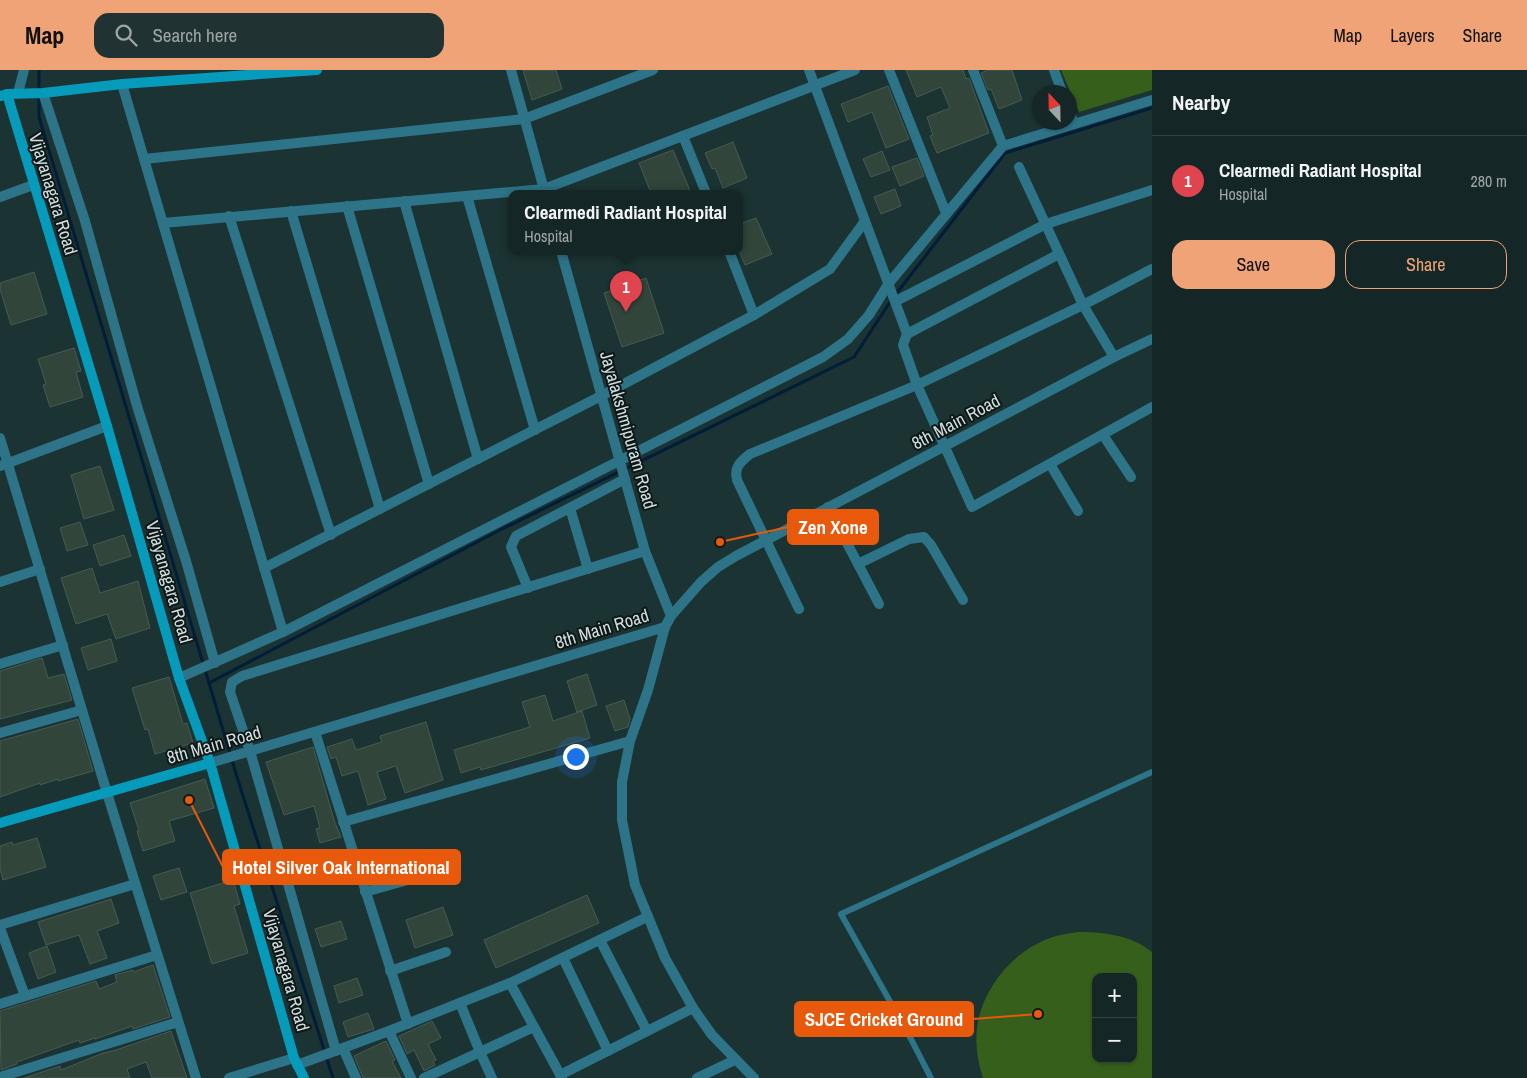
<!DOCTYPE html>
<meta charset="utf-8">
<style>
:root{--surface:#142626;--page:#213232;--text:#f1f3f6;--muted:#9da5a7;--line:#334343;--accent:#efa377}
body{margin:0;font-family:"Archivo Narrow",sans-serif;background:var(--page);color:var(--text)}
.controls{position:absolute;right:15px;bottom:15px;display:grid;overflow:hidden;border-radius:10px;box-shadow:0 1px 4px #0004}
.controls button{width:45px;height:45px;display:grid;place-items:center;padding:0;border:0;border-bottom:1px solid var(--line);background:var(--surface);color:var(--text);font:25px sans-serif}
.compass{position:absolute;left:1032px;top:15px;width:45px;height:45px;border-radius:50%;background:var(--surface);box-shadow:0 1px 4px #0004;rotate:338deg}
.you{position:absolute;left:575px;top:686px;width:18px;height:18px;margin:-12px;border:4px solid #fff;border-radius:50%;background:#1a73e8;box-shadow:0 0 0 8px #1a73e833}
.badge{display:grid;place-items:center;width:32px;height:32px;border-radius:50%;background:var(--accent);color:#fff;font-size:16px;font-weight:700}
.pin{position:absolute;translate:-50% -41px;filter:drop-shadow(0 1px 2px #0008)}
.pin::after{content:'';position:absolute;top:26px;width:18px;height:15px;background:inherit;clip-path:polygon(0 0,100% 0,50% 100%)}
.popup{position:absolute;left:508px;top:120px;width:235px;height:65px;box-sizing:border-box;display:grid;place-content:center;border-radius:10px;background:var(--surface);filter:drop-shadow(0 1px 4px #0005);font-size:16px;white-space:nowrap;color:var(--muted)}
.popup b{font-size:19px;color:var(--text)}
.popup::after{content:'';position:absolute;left:50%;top:100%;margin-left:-10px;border:10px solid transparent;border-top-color:var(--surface)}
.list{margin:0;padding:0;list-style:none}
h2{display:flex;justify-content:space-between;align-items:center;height:65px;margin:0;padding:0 20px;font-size:21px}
h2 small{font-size:16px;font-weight:400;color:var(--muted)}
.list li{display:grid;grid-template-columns:32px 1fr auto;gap:15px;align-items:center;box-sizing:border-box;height:90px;padding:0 20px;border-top:1px solid var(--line)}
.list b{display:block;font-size:19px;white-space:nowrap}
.list p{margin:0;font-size:16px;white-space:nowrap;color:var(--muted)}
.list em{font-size:16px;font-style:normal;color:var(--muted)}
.actions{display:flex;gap:10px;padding:15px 20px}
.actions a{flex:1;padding:11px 0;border:1px solid var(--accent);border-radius:15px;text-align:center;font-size:18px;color:var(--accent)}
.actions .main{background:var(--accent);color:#111}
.icon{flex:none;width:28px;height:28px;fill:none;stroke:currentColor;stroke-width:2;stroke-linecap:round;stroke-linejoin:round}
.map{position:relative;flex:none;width:1152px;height:1008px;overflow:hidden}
header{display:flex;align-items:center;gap:30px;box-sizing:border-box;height:70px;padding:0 25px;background:var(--accent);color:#111}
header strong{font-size:24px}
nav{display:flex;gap:28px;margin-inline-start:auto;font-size:18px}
.search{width:350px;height:45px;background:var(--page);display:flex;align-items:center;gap:12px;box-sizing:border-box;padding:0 18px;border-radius:15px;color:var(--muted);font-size:19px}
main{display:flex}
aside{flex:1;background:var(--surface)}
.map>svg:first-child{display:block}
</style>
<header>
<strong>Map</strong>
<div class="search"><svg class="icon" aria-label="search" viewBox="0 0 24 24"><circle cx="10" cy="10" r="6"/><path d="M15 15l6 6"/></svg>Search here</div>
<nav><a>Map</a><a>Layers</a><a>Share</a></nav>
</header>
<main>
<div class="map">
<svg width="1152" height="1008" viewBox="0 0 1152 1008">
<rect width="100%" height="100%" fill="#1b3332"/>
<g fill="#365f1c" fill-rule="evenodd">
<polygon points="1061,0 1152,0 1152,20 1079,42"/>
<path d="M1079,862C1104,862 1131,865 1152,882V1008H983C978,992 975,975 977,958C982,917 1015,878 1056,866C1063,864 1071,863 1079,862ZM1096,907H1133V989H1096Z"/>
</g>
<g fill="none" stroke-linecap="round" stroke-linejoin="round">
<g stroke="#001e3a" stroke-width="3">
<polyline points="39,0 39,47 209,613"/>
<polyline points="896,224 1005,83 1152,38"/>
<polyline points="333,1008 237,707 209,613 500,460 854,287 892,229"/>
</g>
</g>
<g fill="#31453b" stroke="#465b51">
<polygon points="523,0 556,0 562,19 532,30"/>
<polygon points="906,0 963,0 966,9 969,8 989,63 937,83 930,66 933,65 927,47 950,38 941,17 917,27"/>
<polygon points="988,0 1012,0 1022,30 999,39 991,19 988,20 981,3"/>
<polygon points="888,16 909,69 886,78 872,42 848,52 841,34"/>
<polygon points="733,72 747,108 723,118 715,98 712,99 705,83"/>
<polygon points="673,80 691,123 651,123 639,93"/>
<polygon points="882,81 890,100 871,107 863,89"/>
<polygon points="917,88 924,106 900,116 892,97"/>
<polygon points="895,119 901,136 881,144 874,127"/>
<polygon points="756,148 772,184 745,195 740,183 740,176 743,174 740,165 740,154"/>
<polygon points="34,202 47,244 11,255 0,219 0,213"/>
<polygon points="646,208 664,263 622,277 604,223"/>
<polygon points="74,278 81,301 76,302 83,327 50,337 43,315 46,314 38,289"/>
<polygon points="100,396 114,440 84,449 71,405"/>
<polygon points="80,452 88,475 67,481 60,458"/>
<polygon points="124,465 131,486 100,496 93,475"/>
<polygon points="92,498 100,523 138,511 150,558 116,569 107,544 76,554 61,508"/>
<polygon points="111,569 117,591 88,600 81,578"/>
<polygon points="42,588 48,608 64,604 72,630 0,649 0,601"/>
<polygon points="587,604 597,635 577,642 567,611"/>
<polygon points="169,607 183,654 187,653 193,673 155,684 148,659 145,660 132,618"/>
<polygon points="545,625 553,651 582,641 590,668 481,700 480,697 461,703 454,680 530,657 522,632"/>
<polygon points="624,630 630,649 628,657 615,661 606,636"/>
<polygon points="78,649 93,701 58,711 58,709 40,715 40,713 0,727 0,671"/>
<polygon points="426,652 443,710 405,723 396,696 377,702 386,729 368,735 358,701 342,706 336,687 331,689 327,677 352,669 356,680 382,672 380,666"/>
<polygon points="313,677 335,753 341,767 320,773 316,759 320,758 314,736 284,745 266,692"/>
<polygon points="205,709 214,738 169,751 175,771 143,781 137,761 139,761 130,733"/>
<polygon points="37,768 46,797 3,810 0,799 0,776 12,772 13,775"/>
<polygon points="179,798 187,822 161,830 153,806"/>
<polygon points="233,810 240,834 234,836 248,883 212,894 190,823"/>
<polygon points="587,825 599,853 496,898 484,870"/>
<polygon points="111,829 119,853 97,861 107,888 90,894 79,865 46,875 38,852"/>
<polygon points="443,837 453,865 415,878 406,850"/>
<polygon points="341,851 347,869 321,877 315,859"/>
<polygon points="47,876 56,902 38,909 29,883"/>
<polygon points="153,895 170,947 133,959 132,956 95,969 95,968 80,973 79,970 17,992 17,994 1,1000 0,941 96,911 99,919 117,912 115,905 133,900 133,902"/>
<polygon points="357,908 363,925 339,933 334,916"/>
<polygon points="368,943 374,959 348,967 343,952"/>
<polygon points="432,951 441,968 428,974 436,990 433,991 435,995 424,1001 414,980 407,984 399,966"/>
<polygon points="171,961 187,1008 152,1008 146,992 127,999 130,1008 24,1008 60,996 61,1000 103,983 116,980"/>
<polygon points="386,971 395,990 392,991 401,1008 363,1008 354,986"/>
</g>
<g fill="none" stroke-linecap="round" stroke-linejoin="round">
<polyline stroke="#2d7488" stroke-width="6" points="931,1008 911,969 841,844 1152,702"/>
<g stroke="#2d7488" stroke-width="10">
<polyline points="511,0 545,123"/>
<polyline points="809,0 907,264 903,275 917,315 972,437 1152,337"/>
<polyline points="889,0 946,143"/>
<polyline points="973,0 1003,76"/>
<polyline points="1054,0 1062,22"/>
<polyline points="122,14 283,562"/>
<polyline points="18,23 24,0"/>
<polyline points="43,23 85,151 137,336 186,491 215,593"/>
<polyline points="1070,42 1074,54"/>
<polyline points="683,66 706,123"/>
<polyline points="144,89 524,49 653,0"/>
<polyline points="1019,97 1083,235 1114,287"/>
<polyline points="467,126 535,360"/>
<polyline points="0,127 33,115"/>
<polyline points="404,131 478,389"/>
<polyline points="347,136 429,414"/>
<polyline points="291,141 380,439"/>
<polyline points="229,146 331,465"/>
<polyline points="163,153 544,119 855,0"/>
<polyline points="561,181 645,481 671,546"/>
<polyline points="729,181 754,245"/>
<polyline points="896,231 1046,154 1152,120"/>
<polyline points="907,264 1059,184"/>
<polyline points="1103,365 1131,407"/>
<polyline points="0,368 107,723 196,1008"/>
<polyline points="1050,394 1078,441"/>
<polyline points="0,396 107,356"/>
<polyline points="828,437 879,534"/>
<polyline points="570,438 588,499"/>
<polyline points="858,494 909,469 924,467 931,475 963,530"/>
<polyline points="264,498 601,326 754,245 830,199 865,151"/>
<polyline points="0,512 40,499"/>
<polyline points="528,518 511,477 516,466 625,409"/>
<path d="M799,539L737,410C734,397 740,392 750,384L917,315L1083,235L1152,199"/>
<polyline points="0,594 63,575"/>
<polyline points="179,608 283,562 823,287 848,269 869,245 889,213 1003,76 1152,30"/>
<polyline points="315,662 408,954"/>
<polyline points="0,663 82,640"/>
<polyline points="210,693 665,557"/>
<polyline points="343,752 630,671"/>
<polyline points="365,822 436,802"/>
<polyline points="0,855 135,814"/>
<polyline points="0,858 25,926"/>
<polyline points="600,870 647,961"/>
<polyline points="563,888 608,981"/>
<polyline points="390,901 446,882"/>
<polyline points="510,913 562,1008"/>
<polyline points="460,933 480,982 492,1008"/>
<polyline points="0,934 157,885"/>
<polyline points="389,961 411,1008"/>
<polyline points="343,978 356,1008"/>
<polyline points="336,981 250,681 230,622 232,612 242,606 645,481"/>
<polyline points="297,995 389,961 510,913 647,847"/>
<polyline points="560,1005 693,938"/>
<polyline points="0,1007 178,952"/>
<polyline points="229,1008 294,988"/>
<polyline points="424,1008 534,957"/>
<polyline points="697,1008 735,990"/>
<polyline points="754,1008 712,965 693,938 665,888 635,815 622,750 622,712 630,671 648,620 665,557 671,546 701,512 718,497 736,486 1114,287 1152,269"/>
</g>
<g stroke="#069abb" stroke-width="10">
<polyline points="7,24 107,356 179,608 210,693 294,988 304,1008"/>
<polyline points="1,26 7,24 43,23 122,14 317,0"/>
<polyline points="0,753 210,693"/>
</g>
</g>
<g text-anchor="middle" stroke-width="4" stroke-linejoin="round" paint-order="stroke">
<g font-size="18" fill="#d0dedd" stroke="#0e1818">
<text transform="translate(53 124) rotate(73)" y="6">Vijayanagara Road</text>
<text transform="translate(956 352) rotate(-28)" y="6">8th Main Road</text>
<text transform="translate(628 360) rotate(74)" y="6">Jayalakshmipuram Road</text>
<text transform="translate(169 512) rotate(74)" y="6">Vijayanagara Road</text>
<text transform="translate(602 559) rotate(-17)" y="6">8th Main Road</text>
<text transform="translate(214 675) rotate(-16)" y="6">8th Main Road</text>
<text transform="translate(286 900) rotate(74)" y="6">Vijayanagara Road</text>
</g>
</g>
<path fill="none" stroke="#e8590c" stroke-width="2" d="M720 472L788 457M189 730L223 797M1038 944L973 949"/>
<g fill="#e8590c" stroke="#0e1818" stroke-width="2">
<circle cx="720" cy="472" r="5"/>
<circle cx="189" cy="730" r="5"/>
<circle cx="1038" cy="944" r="5"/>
</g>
<g fill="#e8590c" stroke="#e8590c" stroke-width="2">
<rect x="788" y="440" width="90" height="34" rx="5"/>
<rect x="223" y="780" width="237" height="34" rx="5"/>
<rect x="795" y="932" width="178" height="34" rx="5"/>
</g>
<g font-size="19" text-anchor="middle" font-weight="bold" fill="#fff">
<text x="833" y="464">Zen Xone</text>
<text x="341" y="804">Hotel Silver Oak International</text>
<text x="884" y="956">SJCE Cricket Ground</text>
</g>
</svg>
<div class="controls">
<button>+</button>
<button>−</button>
</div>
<svg class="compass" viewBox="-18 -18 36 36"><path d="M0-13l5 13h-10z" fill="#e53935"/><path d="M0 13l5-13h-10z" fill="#9da5a7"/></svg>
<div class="you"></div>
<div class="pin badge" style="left:626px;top:242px;background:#e0444e">1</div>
<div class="popup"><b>Clearmedi Radiant Hospital</b>Hospital</div>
</div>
<aside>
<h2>Nearby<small></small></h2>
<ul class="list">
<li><span class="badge" style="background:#e0444e">1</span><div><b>Clearmedi Radiant Hospital</b><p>Hospital</p></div><em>280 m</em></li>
</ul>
<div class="actions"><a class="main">Save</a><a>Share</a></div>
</aside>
</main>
